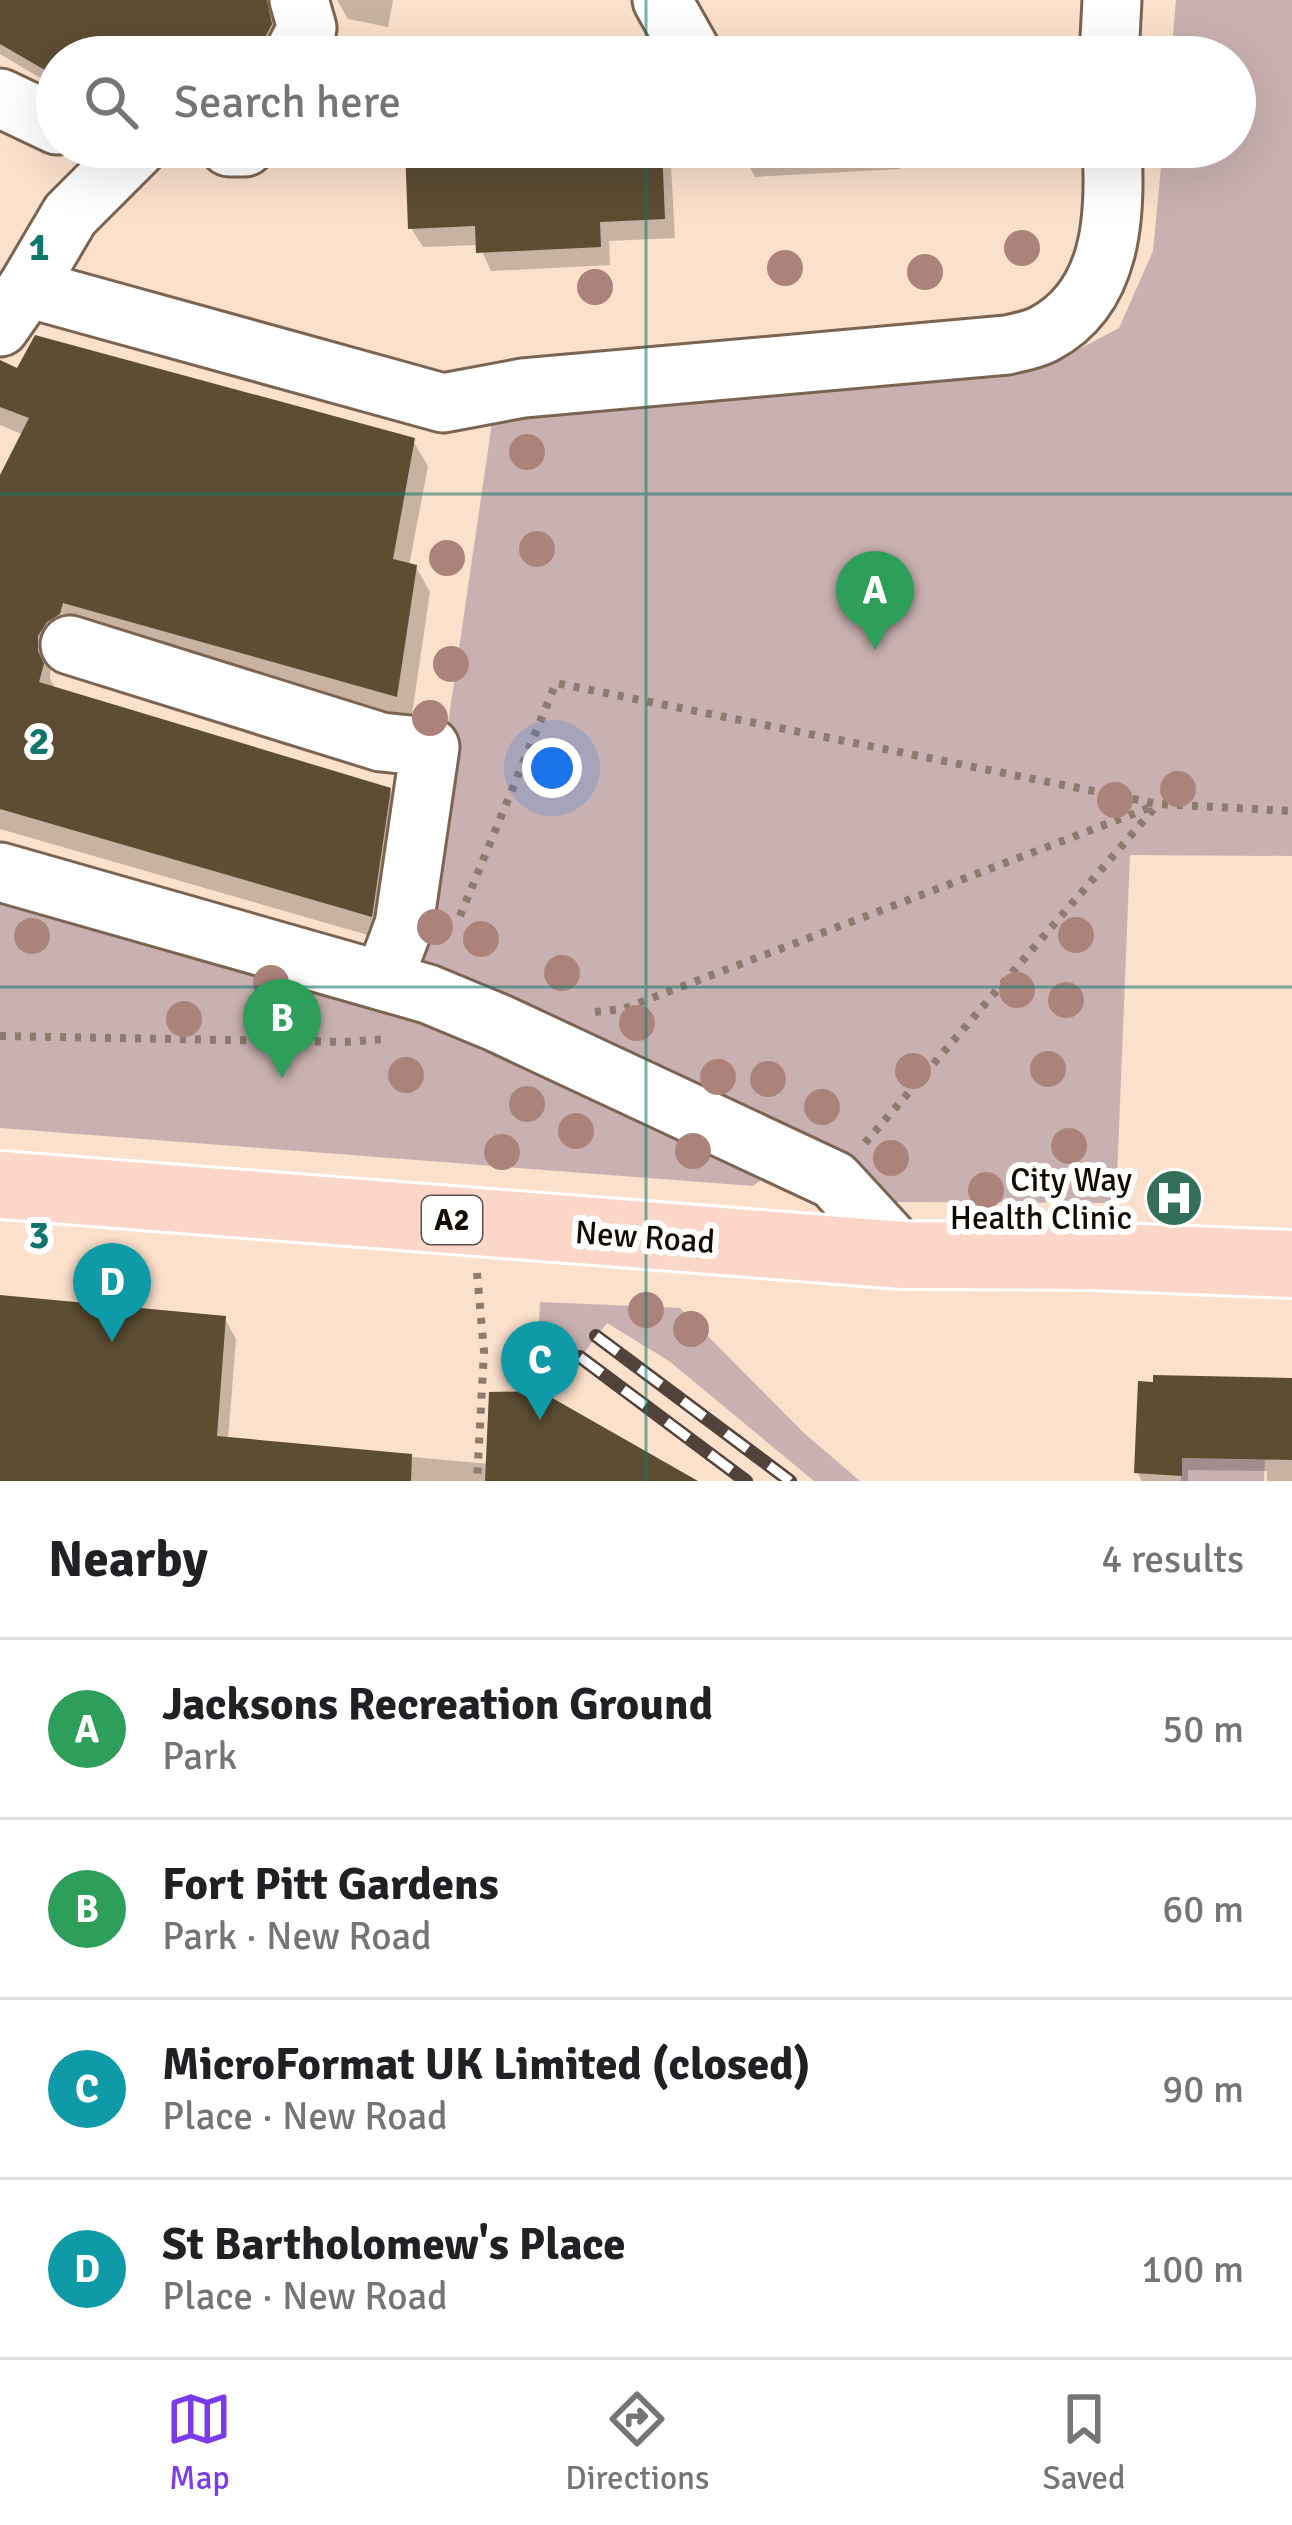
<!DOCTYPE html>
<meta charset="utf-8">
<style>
:root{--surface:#fff;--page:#f2f2f2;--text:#202124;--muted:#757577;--line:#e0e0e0;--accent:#7c3aed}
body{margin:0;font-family:Signika,sans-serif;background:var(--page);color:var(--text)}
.you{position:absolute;left:552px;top:768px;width:42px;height:42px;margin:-30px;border:9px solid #fff;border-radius:50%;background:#1a73e8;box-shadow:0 0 0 18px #1a73e833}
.badge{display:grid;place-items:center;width:78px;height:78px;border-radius:50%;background:var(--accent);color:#fff;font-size:39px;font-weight:700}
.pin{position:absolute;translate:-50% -99px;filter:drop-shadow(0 3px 6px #0008)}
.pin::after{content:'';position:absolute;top:63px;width:42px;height:36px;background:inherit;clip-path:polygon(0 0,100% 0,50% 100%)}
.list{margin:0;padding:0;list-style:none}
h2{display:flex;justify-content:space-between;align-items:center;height:156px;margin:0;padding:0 48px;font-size:51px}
h2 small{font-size:39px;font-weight:400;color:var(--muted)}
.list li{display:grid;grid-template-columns:78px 1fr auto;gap:36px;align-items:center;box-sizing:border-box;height:180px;padding:0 48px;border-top:3px solid var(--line)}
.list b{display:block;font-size:45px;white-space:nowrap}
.list p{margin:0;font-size:39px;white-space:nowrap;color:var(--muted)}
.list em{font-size:39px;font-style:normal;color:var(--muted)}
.icon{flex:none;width:66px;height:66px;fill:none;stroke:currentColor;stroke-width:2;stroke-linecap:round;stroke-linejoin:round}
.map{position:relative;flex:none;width:1292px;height:1481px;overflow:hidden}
.search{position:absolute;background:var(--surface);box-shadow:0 12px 48px #0002;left:36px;right:36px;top:36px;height:132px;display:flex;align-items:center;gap:30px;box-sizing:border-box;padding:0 42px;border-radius:66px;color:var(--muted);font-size:45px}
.sheet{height:876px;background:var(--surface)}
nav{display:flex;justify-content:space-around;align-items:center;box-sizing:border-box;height:168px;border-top:3px solid var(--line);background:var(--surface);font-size:33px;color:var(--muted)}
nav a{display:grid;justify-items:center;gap:6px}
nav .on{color:var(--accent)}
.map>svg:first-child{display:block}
</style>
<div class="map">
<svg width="1292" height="1481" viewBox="0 0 1292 1481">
<rect width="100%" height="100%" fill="#fbe0cb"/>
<g fill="#cab1b1">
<polygon points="1176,0 1292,0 1292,856 1130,855 1116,1203 882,1202 413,963 493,416 1043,368 1119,328 1153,251 1163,147 1235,147 1235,57 1171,57"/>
<polygon points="0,893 447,1028 777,1168 753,1186 0,1128"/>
<polygon points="540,1302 680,1308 804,1433 860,1481 814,1481 669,1361 607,1323 563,1380 537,1363"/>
<polygon points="1182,1458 1265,1460 1264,1481 1181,1481"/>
</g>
<g fill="#0003">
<polygon points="0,0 270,0 278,13 276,57 57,57 57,88 0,54"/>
<polygon points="337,0 393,0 388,27 348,19"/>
<polygon points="408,147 670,147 675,238 609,241 610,265 491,271 479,245 423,247 411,228"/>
<polygon points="744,147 899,147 900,169 755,177 744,157"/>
<polygon points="0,362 18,372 413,441 428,466 409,566 416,567 430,592 411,721 77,627 51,663 50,679 56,690 389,790 403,815 385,940 0,829 0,483 24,435 0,425"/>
<polygon points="0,1298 225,1319 236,1339 228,1440 489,1464 667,1463 688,1481 0,1481"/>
<polygon points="1292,1381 1292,1481 1267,1481 1267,1471 1188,1470 1188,1481 1142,1481 1137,1472"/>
</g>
<g fill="#5c4d33">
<polygon points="0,0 267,0 272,24 255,57 168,57 143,43 135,57 57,57 57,77 0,44"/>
<polygon points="405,147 662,147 665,219 600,222 601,247 476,253 475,226 408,229"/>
<polygon points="35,335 415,438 393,559 417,565 397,697 63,603 60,614 47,622 38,636 38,651 44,664 39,682 391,788 372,917 0,809 0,475 29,418 0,407 0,360 17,368"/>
<polygon points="0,1295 226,1316 217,1436 412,1454 411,1481 0,1481"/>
<polygon points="1153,1375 1292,1378 1292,1460 1182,1458 1182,1476 1134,1473 1138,1381 1153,1382"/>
<polygon points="540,1391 698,1481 485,1481 489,1392"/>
</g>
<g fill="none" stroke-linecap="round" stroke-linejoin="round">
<g stroke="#7c6452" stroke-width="63">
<g id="minor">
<polyline points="662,0 693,55"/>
<polyline points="292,57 307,28 299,0"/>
<polyline points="1109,57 1112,0"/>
<polyline points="0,98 57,125"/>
<polyline points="229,147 245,147"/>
<polyline points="27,288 70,215 138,147"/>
<path d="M0,327L27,288L443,403L523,388L1007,345C1019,342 1033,340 1044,334C1113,298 1116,214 1112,147"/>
<polyline points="70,645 381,742 430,747 404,925 383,981"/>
<polyline points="0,872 428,994 498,1023 834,1180 903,1255"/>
</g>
</g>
<g stroke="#fff" stroke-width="72">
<polyline id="major" points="0,1185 903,1255 1091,1256 1292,1264"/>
</g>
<g stroke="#8e7b6d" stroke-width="8" stroke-dasharray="6 9" stroke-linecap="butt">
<polyline points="460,916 556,683 1158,804 1292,811"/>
<polyline points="595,1012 623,1009 1154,806"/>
<polyline points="0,1036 345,1042 387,1039"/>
<polyline points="865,1143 1157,805"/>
<polyline points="477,1273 484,1351 477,1481"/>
</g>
<use href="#minor" stroke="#fff" stroke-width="57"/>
<use href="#major" stroke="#fcd6c8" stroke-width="66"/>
<g stroke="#514339" stroke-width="14">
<g id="rail">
<polyline points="596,1336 790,1481"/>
<polyline points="580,1357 746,1481"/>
</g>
</g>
<use href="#rail" stroke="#fff" stroke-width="9" stroke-dasharray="27" stroke-linecap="butt"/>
</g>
<g fill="#ac837b">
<circle cx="1022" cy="248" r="18"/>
<circle cx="785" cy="268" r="18"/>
<circle cx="925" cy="272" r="18"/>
<circle cx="595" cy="287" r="18"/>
<circle cx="527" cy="452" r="18"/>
<circle cx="537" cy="549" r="18"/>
<circle cx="447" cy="558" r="18"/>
<circle cx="451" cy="664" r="18"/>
<circle cx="430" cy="718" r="18"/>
<circle cx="1178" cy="789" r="18"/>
<circle cx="1115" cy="800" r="18"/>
<circle cx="435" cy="927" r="18"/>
<circle cx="1076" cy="935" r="18"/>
<circle cx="32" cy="936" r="18"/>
<circle cx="481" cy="939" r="18"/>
<circle cx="562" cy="973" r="18"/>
<circle cx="271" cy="983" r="18"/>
<circle cx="1017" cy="990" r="18"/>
<circle cx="1066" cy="1000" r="18"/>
<circle cx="184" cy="1019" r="18"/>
<circle cx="637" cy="1023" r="18"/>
<circle cx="1048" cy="1069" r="18"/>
<circle cx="913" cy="1071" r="18"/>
<circle cx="406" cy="1075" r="18"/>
<circle cx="718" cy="1077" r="18"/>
<circle cx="768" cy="1079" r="18"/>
<circle cx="527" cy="1104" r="18"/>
<circle cx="822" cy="1107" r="18"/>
<circle cx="576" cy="1131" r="18"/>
<circle cx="1069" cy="1146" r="18"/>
<circle cx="693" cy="1151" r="18"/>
<circle cx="502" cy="1152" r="18"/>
<circle cx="891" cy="1158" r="18"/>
<circle cx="986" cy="1190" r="18"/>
<circle cx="646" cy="1310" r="18"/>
<circle cx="691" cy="1329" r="18"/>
</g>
<path fill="none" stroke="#0f766e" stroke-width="3" stroke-opacity="0.55" d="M646,0V57M646,147V1481M0,494H1292M0,987H1292"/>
<defs>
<g id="hospital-disc" transform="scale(3)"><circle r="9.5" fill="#336f59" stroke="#fff"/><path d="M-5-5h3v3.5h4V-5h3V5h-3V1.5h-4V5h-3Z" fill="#fff"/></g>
</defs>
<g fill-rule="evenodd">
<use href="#hospital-disc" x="1174" y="1198"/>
</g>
<g text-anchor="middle" stroke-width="12" stroke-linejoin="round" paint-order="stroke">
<rect fill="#fff" stroke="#5a5450" stroke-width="3" x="422" y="1196" width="60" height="48" rx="9"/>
<g font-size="30" font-weight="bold" fill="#140b05">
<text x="452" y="1230">A2</text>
</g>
<g font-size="33" fill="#140b05" stroke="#fff" text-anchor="end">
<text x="1132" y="1191">City Way<tspan x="1132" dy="38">Health Clinic</tspan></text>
</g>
<g font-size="33" fill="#140b05" stroke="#fff">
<text transform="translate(645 1236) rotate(4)" y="12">New Road</text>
</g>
</g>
<g font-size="39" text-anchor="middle" font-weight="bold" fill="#0f766e" stroke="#fff" stroke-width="12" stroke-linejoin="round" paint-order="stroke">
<text x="39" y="260">1</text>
<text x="39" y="754">2</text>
<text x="39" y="1248">3</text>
</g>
</svg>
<div class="you"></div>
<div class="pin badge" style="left:875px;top:650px;background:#2e9e5b">A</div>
<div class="pin badge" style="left:282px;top:1078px;background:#2e9e5b">B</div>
<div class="pin badge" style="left:540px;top:1420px;background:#0f9aa8">C</div>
<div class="pin badge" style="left:112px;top:1342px;background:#0f9aa8">D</div>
<div class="search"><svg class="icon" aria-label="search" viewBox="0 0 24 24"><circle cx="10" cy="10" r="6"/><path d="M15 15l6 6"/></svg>Search here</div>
</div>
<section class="sheet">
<h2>Nearby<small>4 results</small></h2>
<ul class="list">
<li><span class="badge" style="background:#2e9e5b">A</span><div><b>Jacksons Recreation Ground</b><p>Park</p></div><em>50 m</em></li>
<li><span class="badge" style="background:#2e9e5b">B</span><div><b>Fort Pitt Gardens</b><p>Park · New Road</p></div><em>60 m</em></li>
<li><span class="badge" style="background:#0f9aa8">C</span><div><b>MicroFormat UK Limited (closed)</b><p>Place · New Road</p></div><em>90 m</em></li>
<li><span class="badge" style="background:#0f9aa8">D</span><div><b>St Bartholomew's Place</b><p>Place · New Road</p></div><em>100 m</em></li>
</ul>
</section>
<nav>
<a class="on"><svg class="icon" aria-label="map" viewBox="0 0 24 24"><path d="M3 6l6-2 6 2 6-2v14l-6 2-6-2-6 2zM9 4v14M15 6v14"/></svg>Map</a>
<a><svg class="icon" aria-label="directions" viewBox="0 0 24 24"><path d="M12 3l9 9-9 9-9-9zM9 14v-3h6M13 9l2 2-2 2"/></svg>Directions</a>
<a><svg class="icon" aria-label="saved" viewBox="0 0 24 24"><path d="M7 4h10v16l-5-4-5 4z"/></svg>Saved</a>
</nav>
